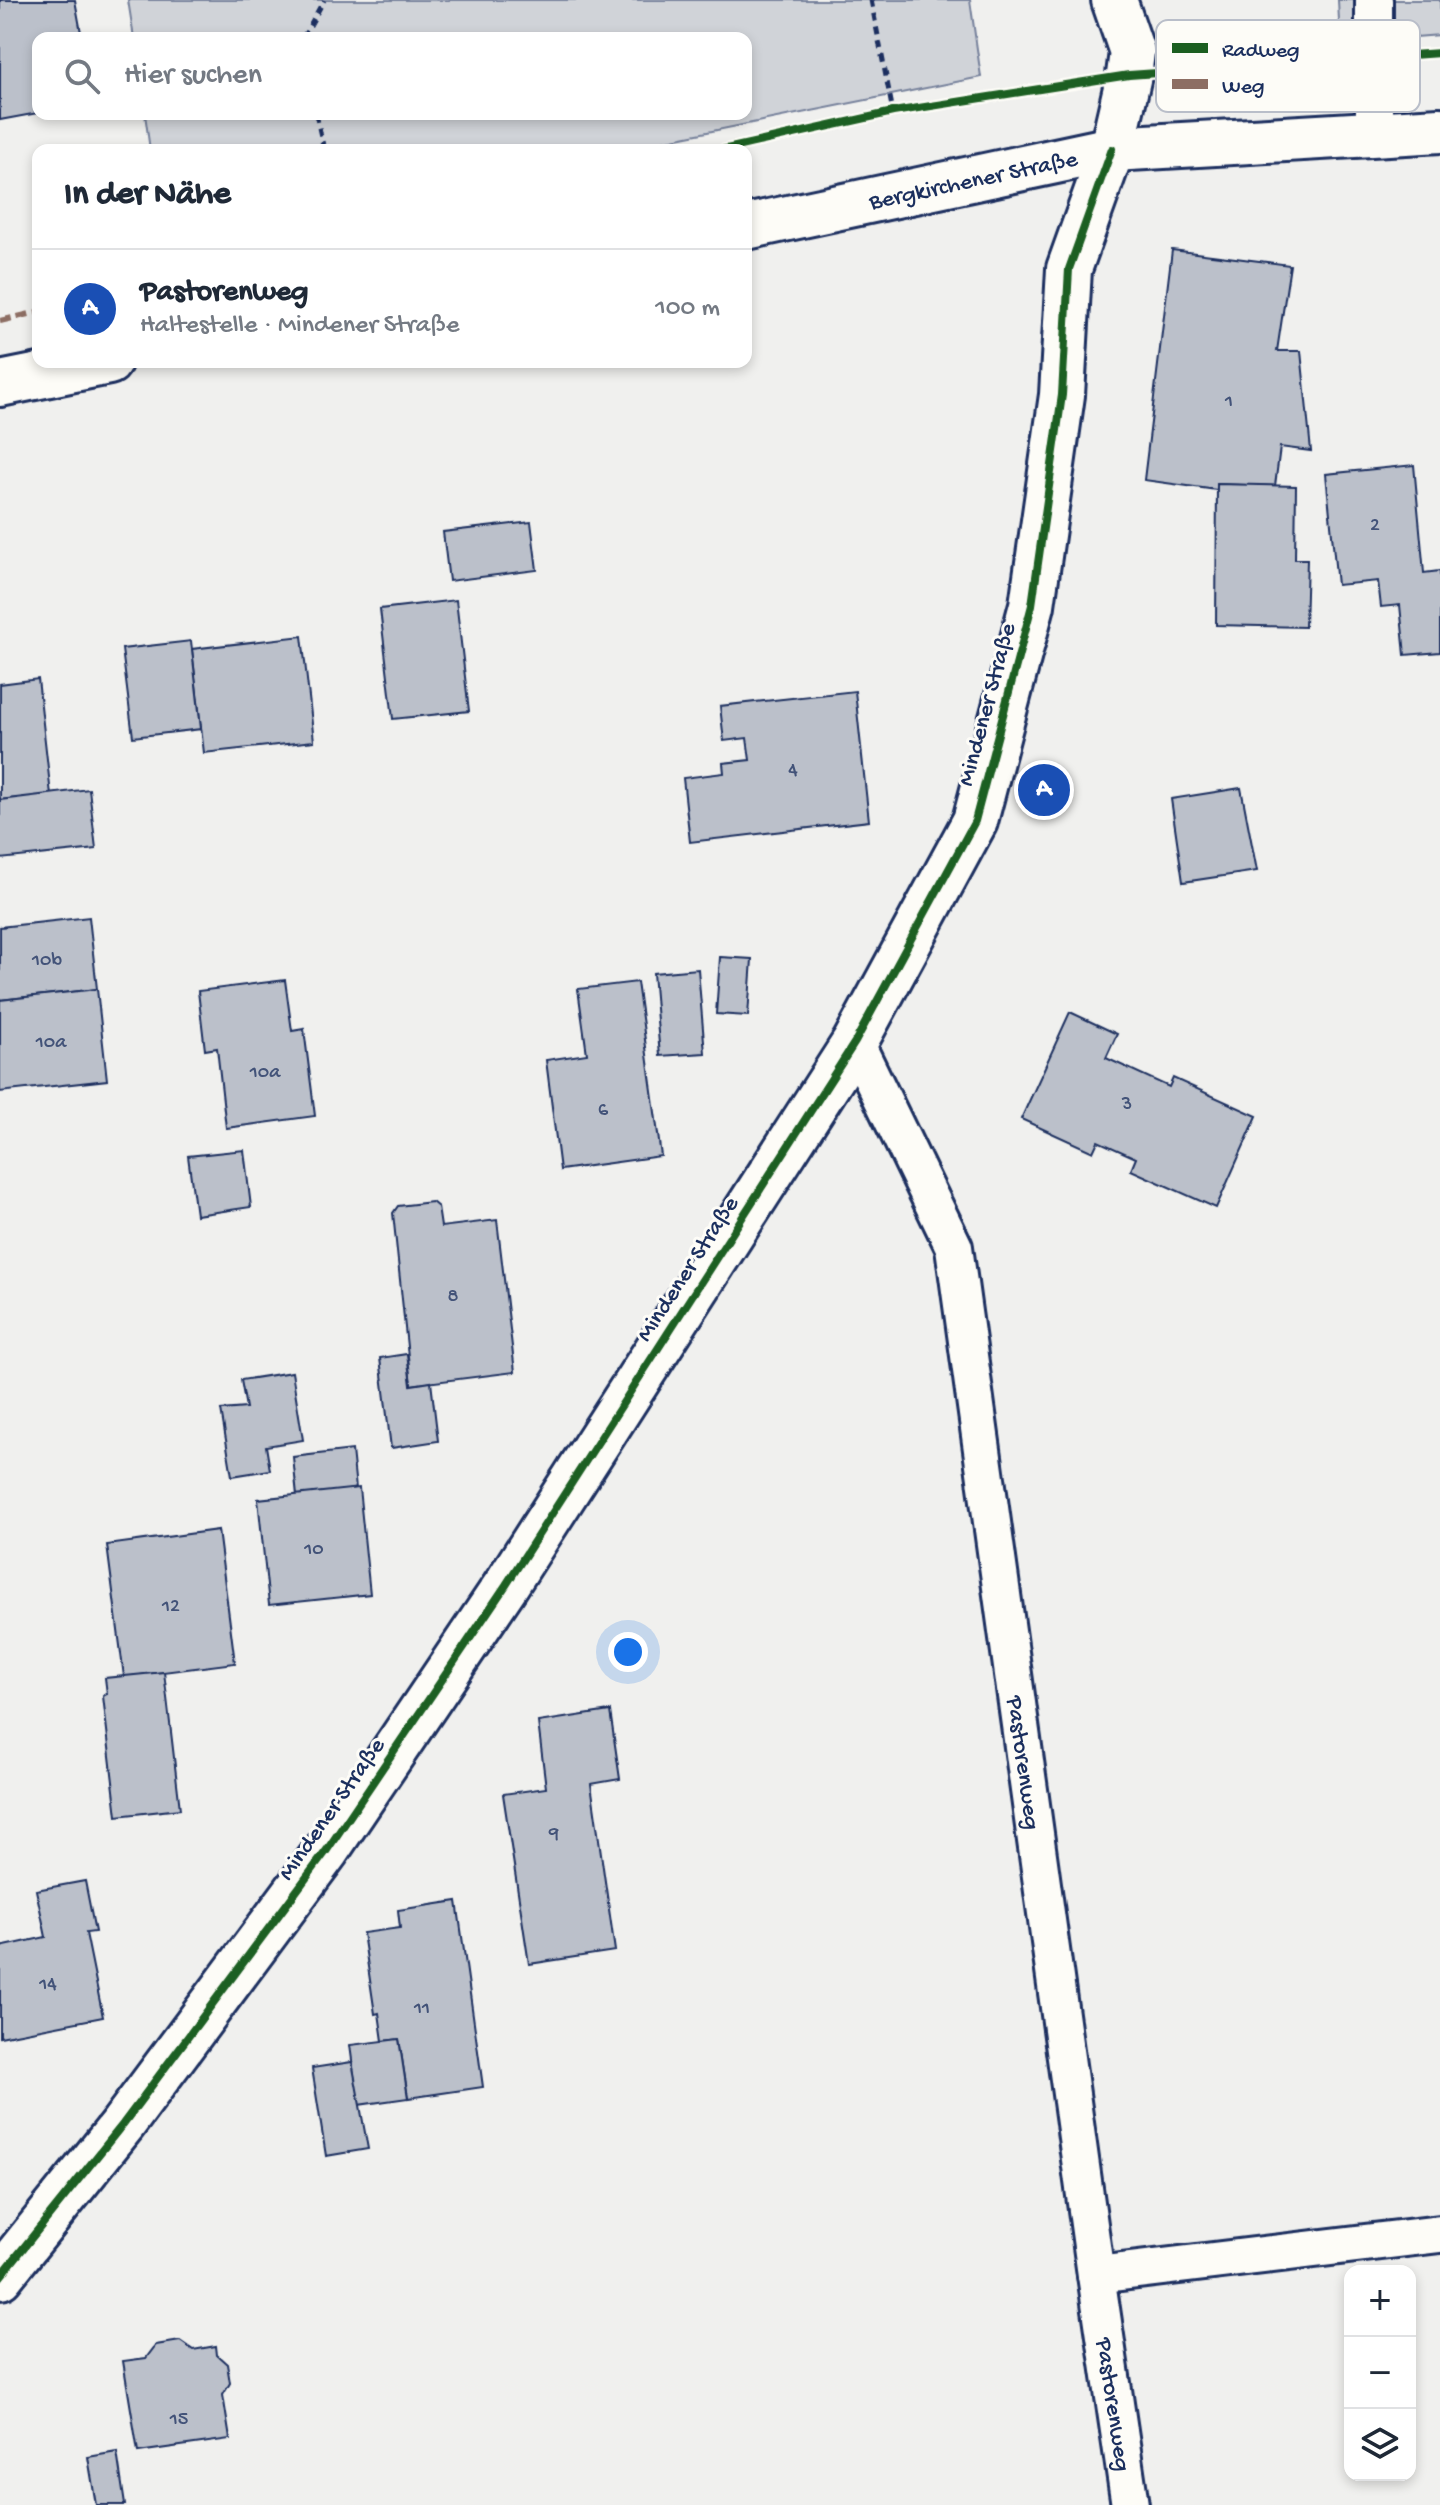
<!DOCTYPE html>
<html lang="de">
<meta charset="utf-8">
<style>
:root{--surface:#fff;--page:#f2f2f3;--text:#1f2937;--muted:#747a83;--line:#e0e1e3;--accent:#c8321e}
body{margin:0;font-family:"Gochi Hand",sans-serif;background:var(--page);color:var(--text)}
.controls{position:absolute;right:24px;bottom:24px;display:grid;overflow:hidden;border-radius:16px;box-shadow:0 4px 12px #0003}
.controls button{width:72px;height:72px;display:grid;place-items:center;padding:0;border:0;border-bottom:2px solid var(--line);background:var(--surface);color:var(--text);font:40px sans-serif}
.you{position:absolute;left:628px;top:1652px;width:28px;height:28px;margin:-20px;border:6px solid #fff;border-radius:50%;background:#1a73e8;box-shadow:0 0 0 12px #1a73e833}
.badge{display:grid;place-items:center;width:52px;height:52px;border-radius:50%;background:var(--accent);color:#fff;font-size:26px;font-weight:700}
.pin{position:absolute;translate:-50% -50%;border:4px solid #fff;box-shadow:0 2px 8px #0006}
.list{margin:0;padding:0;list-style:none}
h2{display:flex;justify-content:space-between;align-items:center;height:104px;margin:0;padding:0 32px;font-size:34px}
h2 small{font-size:26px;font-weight:400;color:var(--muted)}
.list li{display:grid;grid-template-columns:52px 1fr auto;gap:24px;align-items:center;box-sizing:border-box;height:120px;padding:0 32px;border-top:2px solid var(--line)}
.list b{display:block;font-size:30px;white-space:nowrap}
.list p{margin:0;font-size:26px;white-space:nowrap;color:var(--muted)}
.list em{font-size:26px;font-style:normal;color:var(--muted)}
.icon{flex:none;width:44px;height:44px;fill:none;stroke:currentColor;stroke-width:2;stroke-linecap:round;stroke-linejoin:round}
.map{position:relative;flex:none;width:1440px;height:2505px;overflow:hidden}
.search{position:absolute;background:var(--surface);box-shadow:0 4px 12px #0003;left:32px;top:32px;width:720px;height:88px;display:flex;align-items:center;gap:20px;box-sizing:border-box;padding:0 28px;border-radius:16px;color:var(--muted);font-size:30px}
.panel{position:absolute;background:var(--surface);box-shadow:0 4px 12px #0003;left:32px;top:144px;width:720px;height:224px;border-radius:16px}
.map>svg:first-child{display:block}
</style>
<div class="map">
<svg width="1440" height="2505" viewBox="0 0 1440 2505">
<rect width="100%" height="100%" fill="#f0f0ee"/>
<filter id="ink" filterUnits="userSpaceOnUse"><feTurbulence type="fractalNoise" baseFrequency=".0125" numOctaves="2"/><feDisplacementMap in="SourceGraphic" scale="16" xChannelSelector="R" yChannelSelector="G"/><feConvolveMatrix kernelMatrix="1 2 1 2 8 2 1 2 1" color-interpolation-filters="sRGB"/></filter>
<g filter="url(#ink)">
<g fill="#d0d3d8" stroke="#76819b" stroke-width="2">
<polygon points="128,0 970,0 981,77 618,150 150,150 145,114 746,114 746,38 134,38"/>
<polygon points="1338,0 1440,0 1440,35 1340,43"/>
</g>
<g fill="#bbc0ca" stroke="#1b2f5e" stroke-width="2">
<polygon points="0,0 75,0 82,38 38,38 38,113 0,120"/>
<polygon points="1172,250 1290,265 1277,351 1301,351 1311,451 1280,447 1275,486 1217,484 1217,490 1144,480"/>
<polygon points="1414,465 1424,573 1440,571 1440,652 1405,655 1400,605 1381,607 1378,581 1337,585 1326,474"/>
<polygon points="1217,484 1296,486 1295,559 1307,559 1305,627 1216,625"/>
<polygon points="531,522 537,570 449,581 443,532"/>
<polygon points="456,600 469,711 393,719 380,609"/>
<polygon points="302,636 314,741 204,753 192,649"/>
<polygon points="191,641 201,729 133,737 122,649"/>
<polygon points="38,679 51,795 0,800 0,684"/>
<polygon points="855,691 869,821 690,842 683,778 724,773 723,763 750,760 747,738 724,741 720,706"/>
<polygon points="1241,788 1257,871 1183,882 1171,799"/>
<polygon points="89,789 96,849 0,859 0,800"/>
<polygon points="89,917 97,989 0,1000 0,927"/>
<polygon points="720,957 752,959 748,1016 716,1014"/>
<polygon points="698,969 705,1053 660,1056 653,973"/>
<polygon points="285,980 292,1031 304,1029 315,1116 226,1128 217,1048 205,1050 198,991"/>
<polygon points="637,982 661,1156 560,1170 546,1060 587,1054 578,989"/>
<polygon points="97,989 107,1080 0,1092 0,1000"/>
<polygon points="1070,1012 1117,1034 1106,1058 1169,1087 1173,1078 1257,1116 1216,1208 1131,1170 1136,1158 1098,1141 1093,1152 1021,1119"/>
<polygon points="244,1150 251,1207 196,1215 188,1156"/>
<polygon points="432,1202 438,1207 441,1227 497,1220 515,1372 411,1385 393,1213 398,1206"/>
<polygon points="407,1354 411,1385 431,1382 438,1441 391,1448 380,1358"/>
<polygon points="292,1372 303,1440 266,1446 270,1470 232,1476 221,1410 246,1408 241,1380"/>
<polygon points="352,1450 356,1489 297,1496 293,1457"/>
<polygon points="359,1488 370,1594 269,1605 258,1499"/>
<polygon points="218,1530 235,1663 124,1677 107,1545"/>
<polygon points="164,1672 180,1809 117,1816 103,1696 107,1694 105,1678"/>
<polygon points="610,1711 620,1779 591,1784 615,1951 529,1964 503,1794 546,1788 538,1722"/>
<polygon points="85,1881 95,1932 86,1933 103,2017 0,2037 0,1947 46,1937 36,1890"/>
<polygon points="457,1901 483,2087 408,2098 399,2039 383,2041 379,2013 375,2014 363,1933 400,1928 398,1910"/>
<polygon points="399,2039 408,2098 358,2105 350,2045"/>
<polygon points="352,2062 368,2149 326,2156 312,2068"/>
<polygon points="180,2341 193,2350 216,2346 217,2355 227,2364 230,2383 223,2395 230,2439 138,2452 123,2361 146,2358 156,2345"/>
<polygon points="117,2452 125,2505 96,2505 88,2457"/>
</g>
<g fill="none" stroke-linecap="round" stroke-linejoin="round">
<g stroke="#1b2f5e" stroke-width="42">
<g id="lane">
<polyline points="1374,135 1374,0"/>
<path id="s1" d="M855,1042L954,1247L1096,2275L1130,2505"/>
<polyline points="1096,2275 1440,2234"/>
</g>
</g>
<g stroke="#1b2f5e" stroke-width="50">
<polyline id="street" points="1112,149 1129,75 1132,52 1114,0"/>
</g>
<g stroke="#1b2f5e" stroke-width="50">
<g id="secondary">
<path id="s2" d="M746,227L1112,149L1440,130"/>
<polyline points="0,384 109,362"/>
<polyline points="0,2277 123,2124 327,1850 506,1585 855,1042 975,821 1032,605 1062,395 1069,269 1112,149"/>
</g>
</g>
<g stroke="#1b2f5e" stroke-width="5" stroke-dasharray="8 6" stroke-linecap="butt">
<polyline points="871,0 893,112"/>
<polyline points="303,38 324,0"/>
<polyline points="316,114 324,150"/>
</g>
<use href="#lane" stroke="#fdfcf7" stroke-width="36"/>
<use href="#street" stroke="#fdfcf7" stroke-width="44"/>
<use href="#secondary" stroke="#fdfcf7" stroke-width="44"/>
<polyline stroke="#8d6e63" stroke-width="6" stroke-dasharray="12 6" stroke-linecap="butt" points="0,321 38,312"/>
<g stroke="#fdfcf7" stroke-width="13">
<g id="cycleway">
<polyline points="722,150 893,112 1129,75 1440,53"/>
<polyline points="0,2277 123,2124 327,1850 506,1585 855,1042 975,821 1032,605 1062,395 1069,269 1112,149"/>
</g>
</g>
<use href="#cycleway" stroke="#1b5e20" stroke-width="8"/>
</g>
</g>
<g text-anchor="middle" stroke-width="6" stroke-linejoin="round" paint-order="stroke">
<g font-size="20" fill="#435379">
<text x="1229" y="406">1</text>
<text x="1375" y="530">2</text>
<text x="793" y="775">4</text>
<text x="47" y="965">10b</text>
<text x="51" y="1047">10a</text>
<text x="265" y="1077">10a</text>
<text x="1127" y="1109">3</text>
<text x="603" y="1115">6</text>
<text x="453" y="1301">8</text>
<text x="314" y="1554">10</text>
<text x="171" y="1611">12</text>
<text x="554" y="1839">9</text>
<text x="48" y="1989">14</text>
<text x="422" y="2013">11</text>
<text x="179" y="2424">15</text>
</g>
<g font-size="24" fill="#1b2f5e" stroke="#fdfcf7">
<text dy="8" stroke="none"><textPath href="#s2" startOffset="232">Bergkirchener Straße</textPath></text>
<text transform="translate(985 704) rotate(-75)" y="8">Mindener Straße</text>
<text transform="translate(686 1268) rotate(-57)" y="8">Mindener Straße</text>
<text dy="8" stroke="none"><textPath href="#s1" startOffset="748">Pastorenweg</textPath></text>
<text transform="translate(330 1808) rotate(-55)" y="8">Mindener Straße</text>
<text dy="8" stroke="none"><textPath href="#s1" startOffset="1396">Pastorenweg</textPath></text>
</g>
</g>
<rect x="1156" y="20" width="264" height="92" rx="12" fill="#fdfcf7" stroke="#b9bec9" stroke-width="2"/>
<rect x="1172" y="43" width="36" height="10" fill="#1b5e20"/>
<rect x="1172" y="79" width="36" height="10" fill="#8d6e63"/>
<g font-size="22" fill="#1b2f5e">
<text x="1222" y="56">Radweg</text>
<text x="1222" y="92">Weg</text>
</g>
</svg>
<div class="controls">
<button>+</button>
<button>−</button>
<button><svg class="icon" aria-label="layers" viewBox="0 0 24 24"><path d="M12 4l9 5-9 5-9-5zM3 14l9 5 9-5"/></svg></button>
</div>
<div class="you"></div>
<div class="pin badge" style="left:1044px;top:790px;background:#1a4fb4">A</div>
<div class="search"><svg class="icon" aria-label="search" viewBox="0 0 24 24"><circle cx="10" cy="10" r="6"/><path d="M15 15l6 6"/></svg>Hier suchen</div>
<section class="panel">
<h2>In der Nähe<small></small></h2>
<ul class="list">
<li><span class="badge" style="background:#1a4fb4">A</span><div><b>Pastorenweg</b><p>Haltestelle · Mindener Straße</p></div><em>100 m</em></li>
</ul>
</section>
</div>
